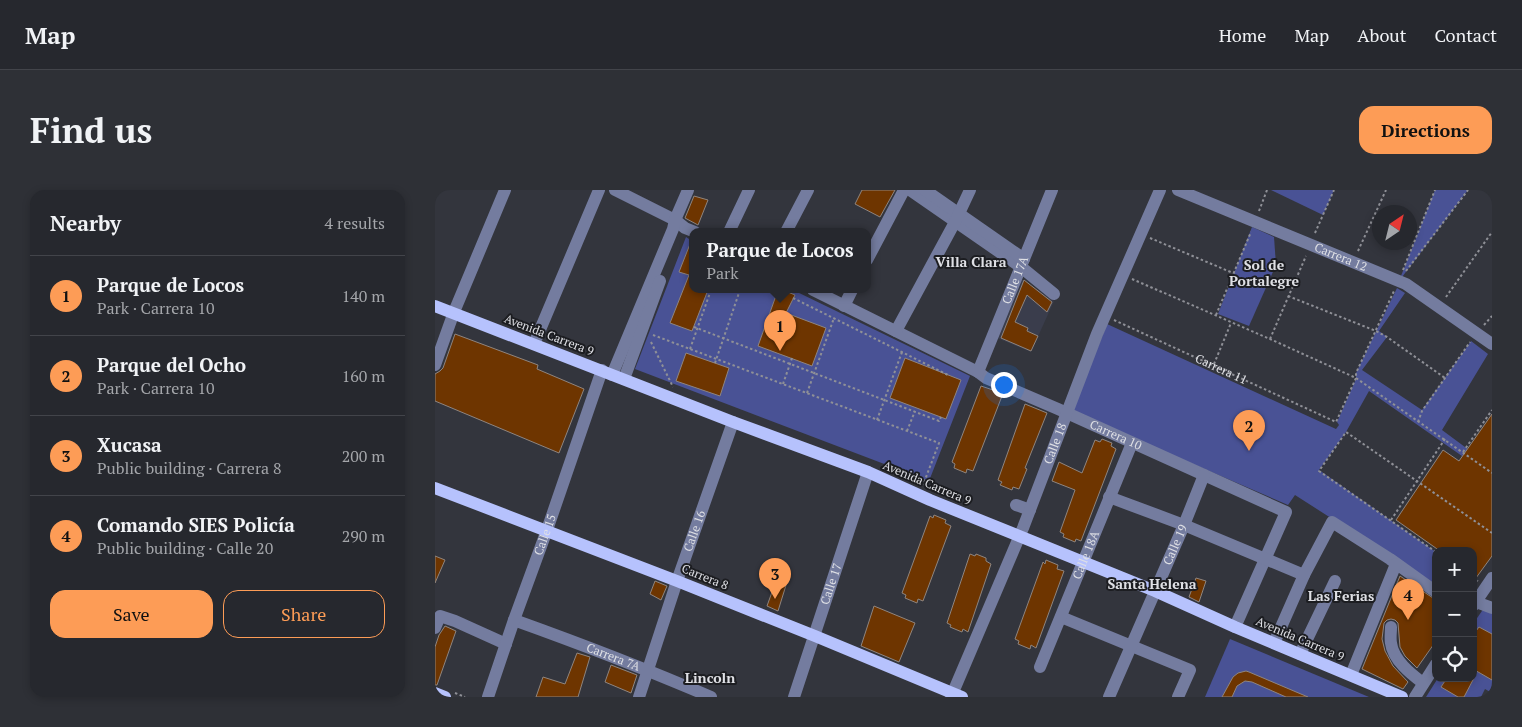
<!DOCTYPE html>
<meta charset="utf-8">
<style>
:root{--surface:#26282e;--page:#2e3036;--text:#f1f3f6;--muted:#a4a6aa;--line:#42444a;--accent:#fd9c56}
body{margin:0;font-family:"PT Serif",serif;background:var(--page);color:var(--text)}
.controls{position:absolute;right:15px;bottom:15px;display:grid;overflow:hidden;border-radius:10px;box-shadow:0 2px 8px #0003}
.controls button{width:45px;height:45px;display:grid;place-items:center;padding:0;border:0;border-bottom:1px solid var(--line);background:var(--surface);color:var(--text);font:25px sans-serif}
.compass{position:absolute;left:937px;top:15px;width:45px;height:45px;border-radius:50%;background:var(--surface);box-shadow:0 2px 8px #0003;rotate:35deg}
.you{position:absolute;left:568px;top:194px;width:18px;height:18px;margin:-12px;border:4px solid #fff;border-radius:50%;background:#1a73e8;box-shadow:0 0 0 8px #1a73e833}
.badge{display:grid;place-items:center;width:32px;height:32px;border-radius:50%;background:var(--accent);color:#111;font-size:16px;font-weight:700}
.pin{position:absolute;translate:-50% -41px;filter:drop-shadow(0 1px 2px #0008)}
.pin::after{content:'';position:absolute;top:26px;width:18px;height:15px;background:inherit;clip-path:polygon(0 0,100% 0,50% 100%)}
.popup{position:absolute;left:254px;top:38px;width:182px;height:65px;box-sizing:border-box;display:grid;place-content:center;border-radius:10px;background:var(--surface);filter:drop-shadow(0 1px 4px #0005);font-size:16px;white-space:nowrap;color:var(--muted)}
.popup b{font-size:19px;color:var(--text)}
.popup::after{content:'';position:absolute;left:50%;top:100%;margin-left:-10px;border:10px solid transparent;border-top-color:var(--surface)}
.list{margin:0;padding:0;list-style:none}
h2{display:flex;justify-content:space-between;align-items:center;height:65px;margin:0;padding:0 20px;font-size:21px}
h2 small{font-size:16px;font-weight:400;color:var(--muted)}
.list li{display:grid;grid-template-columns:32px 1fr auto;gap:15px;align-items:center;box-sizing:border-box;height:80px;padding:0 20px;border-top:1px solid var(--line)}
.list b{display:block;font-size:19px;white-space:nowrap}
.list p{margin:0;font-size:16px;white-space:nowrap;color:var(--muted)}
.list em{font-size:16px;font-style:normal;color:var(--muted)}
.actions{display:flex;gap:10px;padding:15px 20px}
.actions a{flex:1;padding:11px 0;border:1px solid var(--accent);border-radius:15px;text-align:center;font-size:18px;color:var(--accent)}
.actions .main{background:var(--accent);color:#111}
.icon{flex:none;width:28px;height:28px;fill:none;stroke:currentColor;stroke-width:2;stroke-linecap:round;stroke-linejoin:round}
.map{position:relative;flex:none;width:1057px;height:507px;overflow:hidden;border-radius:15px}
header{display:flex;align-items:center;gap:30px;box-sizing:border-box;height:70px;padding:0 25px;background:var(--surface);border-bottom:1px solid var(--line)}
header strong{font-size:24px}
nav{display:flex;gap:28px;margin-inline-start:auto;font-size:18px}
.intro{display:flex;align-items:center;justify-content:space-between;box-sizing:border-box;height:120px;padding:0 30px}
h1{margin:0;font-size:35px}
.button{padding:12px 22px;border-radius:15px;background:var(--accent);color:#111;font-size:18px;font-weight:700}
main{display:flex;gap:30px;padding:0 30px}
aside{flex:1;background:var(--surface);border-radius:15px;box-shadow:0 2px 8px #0003}
.map>svg:first-child{display:block}
</style>
<header>
<strong>Map</strong>
<nav><a>Home</a><a>Map</a><a>About</a><a>Contact</a></nav>
</header>
<div class="intro"><h1>Find us</h1><a class="button">Directions</a></div>
<main>
<aside>
<h2>Nearby<small>4 results</small></h2>
<ul class="list">
<li><span class="badge">1</span><div><b>Parque de Locos</b><p>Park · Carrera 10</p></div><em>140 m</em></li>
<li><span class="badge">2</span><div><b>Parque del Ocho</b><p>Park · Carrera 10</p></div><em>160 m</em></li>
<li><span class="badge">3</span><div><b>Xucasa</b><p>Public building · Carrera 8</p></div><em>200 m</em></li>
<li><span class="badge">4</span><div><b>Comando SIES Policía</b><p>Public building · Calle 20</p></div><em>290 m</em></li>
</ul>
<div class="actions"><a class="main">Save</a><a>Share</a></div>
</aside>
<div class="map">
<svg width="1057" height="507" viewBox="0 0 1057 507">
<rect width="100%" height="100%" fill="#33353d"/>
<polygon fill="#3a3d4c" points="585,88 619,111 596,162 562,148"/>
<g fill="#495295">
<polygon points="836,0 899,0 888,25"/>
<polygon points="1000,0 1033,0 964,91"/>
<polygon points="817,37 839,47 841,75 814,136 783,124"/>
<polygon points="251,47 257,51 258,100 358,100 535,186 494,291 200,179"/>
<polygon points="962,98 970,103 944,141 952,147 927,180 987,220 1036,151 1053,164 1007,240 1057,277 1057,287 934,201 911,242 884,280 1001,362 1001,398 963,371 860,305 853,315 637,222 672,134 901,239 904,235 902,232 921,189 921,183"/>
<polygon points="1049,418 1057,421 1057,503 1050,499 1046,507 991,507 1003,488 1038,488 1038,434"/>
<polygon points="795,449 934,507 770,507"/>
</g>
<g fill="#6e3500" stroke="#8f857f">
<polygon points="427,0 460,0 445,27 420,14"/>
<polygon points="259,6 273,10 263,35 250,28"/>
<polygon points="257,49 258,100 273,100 257,141 235,133 254,85 244,82"/>
<polygon points="589,90 617,112 612,122 592,105 580,132 593,138 592,141 603,146 596,161 566,148"/>
<polygon points="343,100 348,100 360,105 351,123 391,138 377,176 323,156"/>
<polygon points="20,144 103,175 102,179 149,199 124,263 0,211 0,184 5,181 8,178"/>
<polygon points="251,163 294,178 285,206 241,191"/>
<polygon points="470,168 526,190 511,229 455,208"/>
<polygon points="546,196 561,201 561,203 567,206 538,281 532,279 531,283 519,278 520,274 517,272"/>
<polygon points="590,214 612,223 590,278 592,279 584,299 578,297 577,300 565,295 567,292 563,290"/>
<polygon points="1057,224 1057,366 1038,392 1038,361 1005,361 961,330 1008,260 1024,271"/>
<polygon points="667,249 677,253 676,256 681,259 646,351 641,349 640,352 628,347 629,344 625,342 640,300 617,291 624,272 647,283 660,250 665,252"/>
<polygon points="499,325 511,330 510,333 516,336 488,411 483,409 482,413 470,408 471,405 467,403 495,326 498,328"/>
<polygon points="535,364 540,366 541,364 551,368 551,371 556,374 533,442 528,439 527,442 515,437 516,435 512,433"/>
<polygon points="0,366 10,370 0,393"/>
<polygon points="611,370 623,375 622,379 629,381 601,458 596,455 595,459 583,454 584,451 580,449 608,372 610,374"/>
<polygon points="965,386 1001,410 1001,451 982,478 970,466 965,457 963,433 960,430 956,429 952,430 949,433 947,449 950,461 958,476 973,492 968,499 927,479"/>
<polygon points="342,388 352,392 343,421 332,416"/>
<polygon points="761,388 771,391 764,412 754,407"/>
<polygon points="220,391 232,396 226,410 215,404"/>
<polygon points="439,416 480,433 464,472 426,456"/>
<polygon points="10,436 21,441 2,495 0,495 0,457 4,445"/>
<polygon points="1044,437 1057,444 1057,490 1038,479 1038,445"/>
<polygon points="142,463 155,467 143,507 101,507 108,487 130,494"/>
<polygon points="176,475 202,485 196,503 170,492"/>
<polygon points="811,481 814,482 873,507 851,507 817,492 810,491 802,496 797,507 787,507 798,487 803,483"/>
<polygon points="1012,488 1039,488 1029,507 1023,507 1006,497"/>
</g>
<g fill="none" stroke-linecap="round" stroke-linejoin="round">
<g stroke="#8f9097" stroke-width="2" stroke-dasharray="2.5 2.5" stroke-linecap="butt">
<polyline points="824,21 832,0"/>
<polyline points="880,43 899,0"/>
<polyline points="715,48 798,83"/>
<polyline points="923,61 951,0"/>
<polyline points="968,80 1000,0"/>
<polyline points="971,81 1033,0"/>
<polyline points="697,89 835,149 921,188 1057,283"/>
<polyline points="853,106 941,141 952,147 1010,188"/>
<polyline points="1011,107 1057,42"/>
<polyline points="358,108 513,185"/>
<polyline points="781,125 816,42"/>
<path id="s1" d="M679,130L901,232L921,188V183L959,101"/>
<polyline points="1049,135 1057,126"/>
<polyline points="259,137 504,231 506,227"/>
<polyline points="218,145 504,253 488,295"/>
<polyline points="835,149 871,66"/>
<polyline points="216,152 238,197"/>
<polyline points="255,159 276,100"/>
<polyline points="280,173 305,100"/>
<polyline points="779,174 796,133"/>
<polyline points="348,194 357,168"/>
<polyline points="372,203 399,128"/>
<polyline points="442,230 467,162"/>
<polyline points="983,232 987,221 1035,152"/>
<polyline points="472,241 480,221"/>
<polyline points="1028,262 1057,220"/>
<polyline points="956,330 1010,249"/>
<polyline points="1001,362 884,281 911,242 1057,343"/>
<polyline points="1038,388 1043,391"/>
<polyline points="20,503 30,507"/>
</g>
<g stroke="#747c9f" stroke-width="12">
<polyline points="180,0 240,30 250,38 260,42"/>
<polyline points="475,0 586,77 619,104"/>
<polyline points="490,0 589,69"/>
<path id="s2" d="M743,0L971,94L1057,154"/>
<polyline points="294,42 314,0"/>
<polyline points="351,42 373,0"/>
<polyline points="432,70 469,0"/>
<path id="s3" d="M378,100L543,182L551,188L623,219L851,322L800,437"/>
<polyline points="409,116 417,100"/>
<polyline points="461,141 520,32 535,0"/>
<polyline points="99,154 164,0"/>
<polyline points="0,175 19,122 70,0"/>
<path id="s4" d="M543,182L617,0"/>
<polyline points="177,185 238,39 240,30 253,0"/>
<polyline points="189,189 225,91"/>
<polyline points="674,307 749,335 869,385"/>
<polyline points="581,315 595,320"/>
<polyline points="1041,412 1057,418"/>
<polyline points="1038,416 1057,388"/>
<polyline points="626,427 755,480 743,507"/>
<path id="s5" d="M79,430C146,454 211,479 276,507"/>
<path d="M956,437C956,443 955,448 956,453C958,470 976,484 988,493"/>
<polyline points="0,438 5,426 20,431 71,454"/>
<polyline points="839,453 869,385 897,332 955,369 1001,402"/>
<polyline points="865,464 900,391"/>
<path id="s6" d="M605,477L697,253"/>
<polyline points="916,485 961,374"/>
<path id="s7" d="M53,507L79,430L112,340L167,180"/>
<path id="s8" d="M204,507L242,391L298,232"/>
<path id="s9" d="M359,507L433,282"/>
<path id="s10" d="M516,507L588,338L662,144L725,0"/>
<path id="s11" d="M674,507L749,335L769,285"/>
<polyline points="980,507 1001,474"/>
</g>
<g stroke="#b6c2fd" stroke-width="12">
<polyline points="0,116 298,232 433,282 495,310 720,401 800,437 967,507"/>
<polyline points="0,298 242,391 380,446 527,507"/>
<polyline points="0,503 10,507"/>
</g>
</g>
<g text-anchor="middle" stroke-width="4" stroke-linejoin="round" paint-order="stroke">
<g font-size="12" fill="#dfe0e5" stroke="#1c1d21">
<text dy="4" stroke="none"><textPath href="#s2" startOffset="176">Carrera 12</textPath></text>
<text dy="4" stroke="none"><textPath href="#s4" startOffset="99">Calle 17A</textPath></text>
<text transform="translate(114 145) rotate(21)" y="4">Avenida Carrera 9</text>
<text dy="4" stroke="none"><textPath href="#s1" startOffset="118">Carrera 11</textPath></text>
<text dy="4" stroke="none"><textPath href="#s3" startOffset="336">Carrera 10</textPath></text>
<text dy="4" stroke="none"><textPath href="#s10" startOffset="274">Calle 18</textPath></text>
<text transform="translate(492 293) rotate(23)" y="4">Avenida Carrera 9</text>
<text dy="4" stroke="none"><textPath href="#s8" startOffset="175">Calle 16</textPath></text>
<text dy="4" stroke="none"><textPath href="#s7" startOffset="172">Calle 15</textPath></text>
<text dy="4" stroke="none"><textPath href="#s11" startOffset="166">Calle 19</textPath></text>
<text dy="4" stroke="none"><textPath href="#s6" startOffset="121">Calle 18A</textPath></text>
<text transform="translate(270 387) rotate(22)" y="4">Carrera 8</text>
<text dy="4" stroke="none"><textPath href="#s9" startOffset="119">Calle 17</textPath></text>
<text transform="translate(865 449) rotate(23)" y="4">Avenida Carrera 9</text>
<text dy="4" stroke="none"><textPath href="#s5" startOffset="106">Carrera 7A</textPath></text>
</g>
<g font-size="14" font-weight="bold" fill="#dfe0e5" stroke="#1c1d21">
<text x="536" y="77">Villa Clara</text>
<text x="829" y="80">Sol de<tspan x="829" dy="16">Portalegre</tspan></text>
<text x="717" y="399">Santa Helena</text>
<text x="906" y="411">Las Ferias</text>
<text x="275" y="493">Lincoln</text>
</g>
</g>
</svg>
<div class="controls">
<button>+</button>
<button>−</button>
<button><svg class="icon" aria-label="locate" viewBox="0 0 24 24"><circle cx="12" cy="12" r="6"/><path d="M12 2v4M12 18v4M2 12h4M18 12h4"/></svg></button>
</div>
<svg class="compass" viewBox="-18 -18 36 36"><path d="M0-13l5 13h-10z" fill="#e53935"/><path d="M0 13l5-13h-10z" fill="#a4a6aa"/></svg>
<div class="you"></div>
<div class="pin badge" style="left:345px;top:161px">1</div>
<div class="popup"><b>Parque de Locos</b>Park</div>
<div class="pin badge" style="left:814px;top:261px">2</div>
<div class="pin badge" style="left:340px;top:409px">3</div>
<div class="pin badge" style="left:973px;top:430px">4</div>
</div>
</main>
